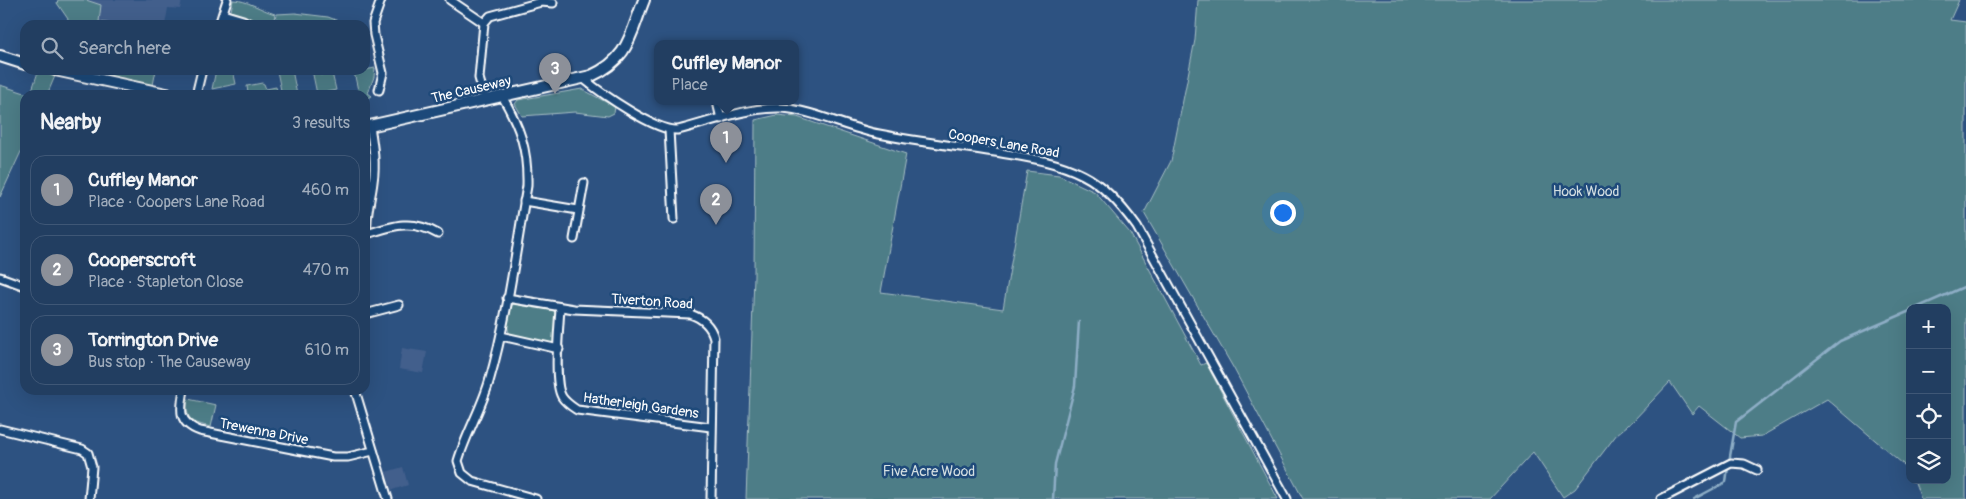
<!DOCTYPE html>
<meta charset="utf-8">
<style>
:root{--surface:#223e61;--page:#2a4567;--text:#f1f3f6;--muted:#a2aebd;--line:#3f5776;--accent:#8c9099}
body{margin:0;font-family:Pangolin,sans-serif;background:var(--page);color:var(--text)}
.controls{position:absolute;right:15px;bottom:15px;display:grid;overflow:hidden;border-radius:10px;box-shadow:0 5px 20px #0002}
.controls button{width:45px;height:45px;display:grid;place-items:center;padding:0;border:0;border-bottom:1px solid var(--line);background:var(--surface);color:var(--text);font:25px sans-serif}
.you{position:absolute;left:1282px;top:212px;width:18px;height:18px;margin:-12px;border:4px solid #fff;border-radius:50%;background:#1a73e8;box-shadow:0 0 0 8px #1a73e833}
.badge{display:grid;place-items:center;width:32px;height:32px;border-radius:50%;background:var(--accent);color:#fff;font-size:16px;font-weight:700}
.pin{position:absolute;translate:-50% -41px;filter:drop-shadow(0 1px 2px #0008)}
.pin::after{content:'';position:absolute;top:26px;width:18px;height:15px;background:inherit;clip-path:polygon(0 0,100% 0,50% 100%)}
.popup{position:absolute;left:654px;top:40px;width:145px;height:65px;box-sizing:border-box;display:grid;place-content:center;border-radius:10px;background:var(--surface);filter:drop-shadow(0 1px 4px #0005);font-size:16px;white-space:nowrap;color:var(--muted)}
.popup b{font-size:19px;color:var(--text)}
.popup::after{content:'';position:absolute;left:50%;top:100%;margin-left:-10px;border:10px solid transparent;border-top-color:var(--surface)}
.list{margin:0;padding:0;list-style:none}
h2{display:flex;justify-content:space-between;align-items:center;height:65px;margin:0;padding:0 20px;font-size:21px}
h2 small{font-size:16px;font-weight:400;color:var(--muted)}
.list li{display:grid;grid-template-columns:32px 1fr auto;gap:15px;align-items:center;box-sizing:border-box;height:70px;margin:0 10px 10px;padding:0 10px;border:1px solid var(--line);border-radius:15px}
.list b{display:block;font-size:19px;white-space:nowrap}
.list p{margin:0;font-size:16px;white-space:nowrap;color:var(--muted)}
.list em{font-size:16px;font-style:normal;color:var(--muted)}
.icon{flex:none;width:28px;height:28px;fill:none;stroke:currentColor;stroke-width:2;stroke-linecap:round;stroke-linejoin:round}
.map{position:relative;flex:none;width:1966px;height:499px;overflow:hidden}
.search{position:absolute;background:var(--surface);box-shadow:0 5px 20px #0002;left:20px;top:20px;width:350px;height:55px;display:flex;align-items:center;gap:12px;box-sizing:border-box;padding:0 18px;border-radius:15px;color:var(--muted);font-size:19px}
.panel{position:absolute;background:var(--surface);box-shadow:0 5px 20px #0002;left:20px;top:90px;width:350px;height:305px;border-radius:15px}
.map>svg:first-child{display:block}
</style>
<div class="map">
<svg width="1966" height="499" viewBox="0 0 1966 499">
<rect width="100%" height="100%" fill="#2d5281"/>
<filter id="ink" filterUnits="userSpaceOnUse"><feTurbulence type="fractalNoise" baseFrequency=".02" numOctaves="2"/><feDisplacementMap in="SourceGraphic" scale="10" xChannelSelector="R" yChannelSelector="G"/><feConvolveMatrix kernelMatrix="1 2 1 2 8 2 1 2 1" color-interpolation-filters="sRGB"/></filter>
<g filter="url(#ink)">
<g fill="#425f8c">
<polygon points="76,0 182,0 180,9 168,8 165,25 66,25"/>
<polygon points="402,348 427,352 423,373 399,369"/>
<polygon points="403,467 408,485 392,490 386,472"/>
</g>
<g fill="#4e7d87" stroke="#a6bec3">
<polygon points="58,0 86,0 101,5 99,22 120,25 66,25 68,19 57,3"/>
<path d="M233,0C247,0 261,10 275,14L273,25H265L261,22L258,25C250,20 237,16 231,11Z"/>
<polygon points="1198,0 1959,0 1950,20 1966,22 1966,499 1921,499 1914,480 1947,480 1947,308 1910,308 1910,470 1827,399 1762,436 1740,438 1699,406 1692,414 1670,382 1633,421 1617,434 1575,489 1563,497 1533,452 1490,499 1303,499 1234,369 1144,213 1171,161 1195,40"/>
<polygon points="295,13 328,17 349,25 275,25 277,14"/>
<polygon points="375,68 374,77 368,93 372,96 365,100 365,95 359,95 354,72"/>
<polygon points="84,70 131,70 144,72 145,70 156,70 153,85"/>
<polygon points="216,70 233,70 236,84 212,89"/>
<polygon points="282,70 292,70 297,95 282,95 277,71"/>
<polygon points="312,70 319,70 320,75 332,73 336,90 317,94"/>
<polygon points="38,72 55,76 47,95 25,95 25,143 0,197 0,85 28,94 31,93"/>
<polygon points="262,83 264,84 266,89 276,87 278,95 241,95 248,93 247,86"/>
<polygon points="582,89 615,107 614,113 608,116 575,112 522,116 515,104 518,100"/>
<polygon points="777,115 797,117 906,154 881,292 1003,309 1027,171 1059,175 1095,192 1130,233 1201,365 1206,363 1278,499 746,499 754,276 755,120"/>
<path d="M515,302L554,311L557,315L556,340L551,344L510,335C505,325 507,310 515,302Z"/>
<path d="M188,399L216,405L211,427C193,423 184,420 188,399Z"/>
</g>
<g fill="none" stroke-linecap="round" stroke-linejoin="round">
<g stroke="#8eaec6" stroke-width="2.5">
<polyline points="1916,308 1966,286"/>
<polyline points="1729,462 1736,422 1840,341 1910,311"/>
<polyline points="1053,499 1055,464 1075,386 1079,321"/>
<polyline points="1694,499 1726,482 1728,467"/>
</g>
<g stroke="#fff" stroke-width="11">
<g id="street">
<polyline points="450,0 484,23"/>
<polyline points="223,14 243,20 252,25"/>
<polyline points="219,25 227,0"/>
<path d="M584,79C601,93 656,132 678,130C711,122 746,107 781,108C813,110 847,128 879,134C918,142 957,146 995,152C1025,157 1056,161 1083,175C1105,186 1122,206 1137,227L1287,499"/>
<polyline points="379,90 383,73 374,35 373,23 381,0"/>
<polyline points="196,95 202,70"/>
<path d="M502,96C520,127 528,149 527,186C516,250 507,320 489,382C481,409 466,434 458,461L462,473L472,481L536,499"/>
<polyline points="485,99 479,78 484,23 490,16 541,2 553,3"/>
<polyline points="717,102 721,119"/>
<polyline points="669,130 674,219"/>
<polyline points="524,201 578,210"/>
<path d="M365,234H367C365,215 371,200 373,182C376,163 373,145 370,126"/>
<path d="M367,234C394,225 413,219 438,234"/>
<polyline points="574,239 584,183"/>
<polyline points="0,277 25,286"/>
<path d="M507,298L574,309L690,314C702,318 711,326 714,338L711,499"/>
<path d="M560,308C559,327 553,383 562,397C566,403 571,406 577,410L711,427"/>
<polyline points="365,314 399,305"/>
<polyline points="501,336 559,349"/>
<path d="M184,390C180,410 178,423 200,431L333,457H348L373,451"/>
<polyline points="355,390 388,499"/>
<polyline points="0,429 82,449 88,453 92,467 89,499"/>
<polyline points="1661,499 1731,463 1744,464 1757,470"/>
</g>
</g>
<g stroke="#fff" stroke-width="14">
<g id="secondary">
<polyline points="0,56 25,64"/>
<polyline points="55,70 171,95"/>
<path d="M365,127L591,76C629,59 630,35 644,0"/>
</g>
</g>
<use href="#street" stroke="#1f4a7a" stroke-width="7"/>
<use href="#secondary" stroke="#1f4a7a" stroke-width="10"/>
</g>
</g>
<g text-anchor="middle" stroke-width="5" stroke-linejoin="round" paint-order="stroke">
<g font-size="14" fill="#fff" stroke="#1f4a7a">
<text transform="translate(471 89) rotate(-13)" y="5">The Causeway</text>
<text transform="translate(1004 143) rotate(10)" y="5">Coopers Lane Road</text>
<text transform="translate(652 301) rotate(4)" y="5">Tiverton Road</text>
<text transform="translate(641 405) rotate(8)" y="5">Hatherleigh Gardens</text>
<text transform="translate(264 431) rotate(11)" y="5">Trewenna Drive</text>
</g>
<g font-size="14" fill="#d3dee1" stroke="#1f4a7a">
<text x="1586" y="196">Hook Wood</text>
<text x="929" y="476">Five Acre Wood</text>
</g>
</g>
</svg>
<div class="controls">
<button>+</button>
<button>−</button>
<button><svg class="icon" aria-label="locate" viewBox="0 0 24 24"><circle cx="12" cy="12" r="6"/><path d="M12 2v4M12 18v4M2 12h4M18 12h4"/></svg></button>
<button><svg class="icon" aria-label="layers" viewBox="0 0 24 24"><path d="M12 4l9 5-9 5-9-5zM3 14l9 5 9-5"/></svg></button>
</div>
<div class="you"></div>
<div class="pin badge" style="left:726px;top:163px">1</div>
<div class="popup"><b>Cuffley Manor</b>Place</div>
<div class="pin badge" style="left:716px;top:225px">2</div>
<div class="pin badge" style="left:555px;top:94px">3</div>
<div class="search"><svg class="icon" aria-label="search" viewBox="0 0 24 24"><circle cx="10" cy="10" r="6"/><path d="M15 15l6 6"/></svg>Search here</div>
<section class="panel">
<h2>Nearby<small>3 results</small></h2>
<ul class="list">
<li><span class="badge">1</span><div><b>Cuffley Manor</b><p>Place · Coopers Lane Road</p></div><em>460 m</em></li>
<li><span class="badge">2</span><div><b>Cooperscroft</b><p>Place · Stapleton Close</p></div><em>470 m</em></li>
<li><span class="badge">3</span><div><b>Torrington Drive</b><p>Bus stop · The Causeway</p></div><em>610 m</em></li>
</ul>
</section>
</div>
